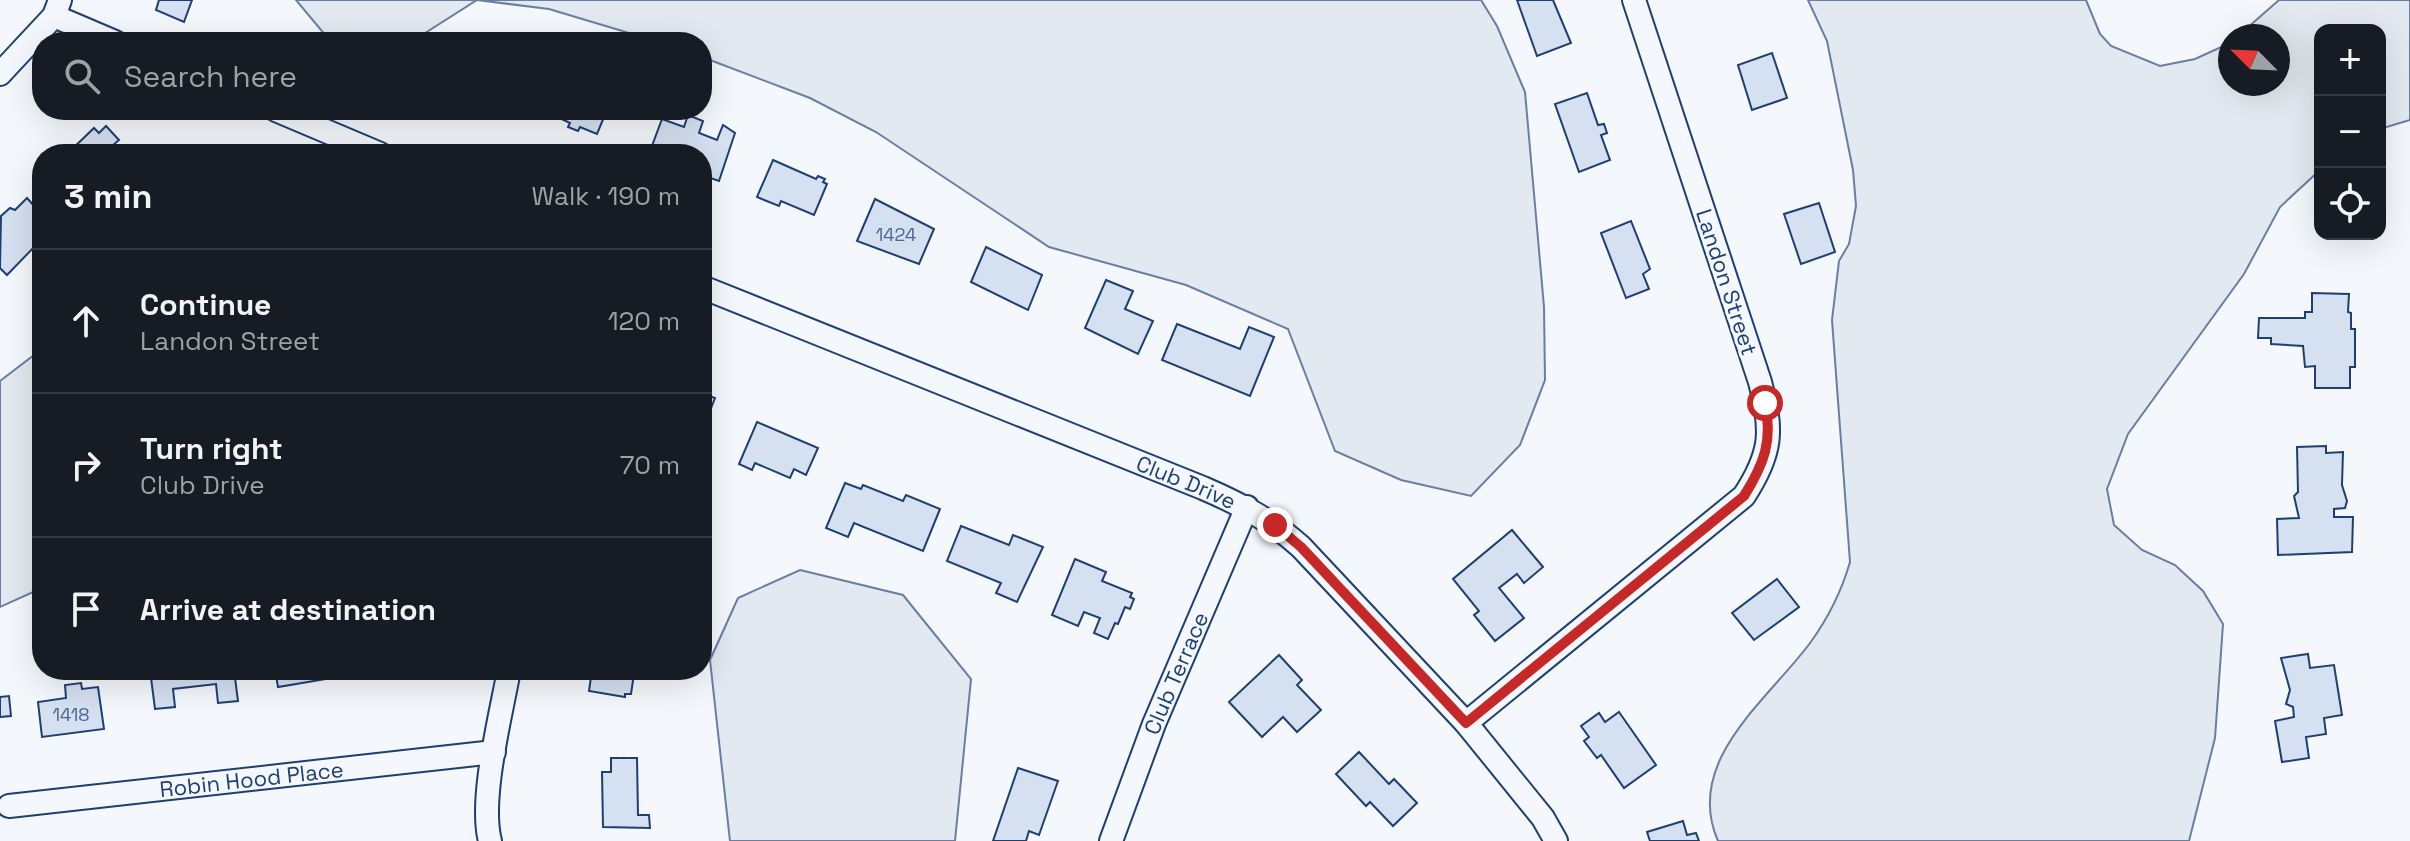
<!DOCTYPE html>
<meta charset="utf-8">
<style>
:root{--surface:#171b24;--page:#20242c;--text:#f1f3f6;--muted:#9ea1a6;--line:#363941}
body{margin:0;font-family:"Space Grotesk",sans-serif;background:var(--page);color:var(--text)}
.controls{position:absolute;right:24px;top:24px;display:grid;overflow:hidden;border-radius:16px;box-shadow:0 8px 32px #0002}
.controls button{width:72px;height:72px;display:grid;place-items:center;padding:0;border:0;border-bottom:2px solid var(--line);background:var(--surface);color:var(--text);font:40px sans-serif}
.compass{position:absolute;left:2218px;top:24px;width:72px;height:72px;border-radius:50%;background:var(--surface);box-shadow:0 8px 32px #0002;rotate:294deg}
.stop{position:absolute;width:24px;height:24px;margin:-18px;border:6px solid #c62828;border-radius:50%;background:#fff}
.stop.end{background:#c62828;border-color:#fff;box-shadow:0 2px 8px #0008}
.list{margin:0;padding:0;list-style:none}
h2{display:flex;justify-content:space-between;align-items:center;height:104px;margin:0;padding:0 32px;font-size:34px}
h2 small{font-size:26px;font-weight:400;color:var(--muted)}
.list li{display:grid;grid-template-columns:52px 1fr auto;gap:24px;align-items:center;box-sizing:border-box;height:144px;padding:0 32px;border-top:2px solid var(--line)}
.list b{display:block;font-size:30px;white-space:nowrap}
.list p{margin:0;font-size:26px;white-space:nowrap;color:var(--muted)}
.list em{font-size:26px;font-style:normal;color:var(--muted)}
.icon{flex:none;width:44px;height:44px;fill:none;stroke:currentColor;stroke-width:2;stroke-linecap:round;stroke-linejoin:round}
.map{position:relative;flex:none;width:2410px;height:841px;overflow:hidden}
.search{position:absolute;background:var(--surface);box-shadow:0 8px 32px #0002;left:32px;top:32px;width:680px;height:88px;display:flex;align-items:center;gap:20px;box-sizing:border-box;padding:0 28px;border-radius:32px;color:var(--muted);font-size:30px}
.panel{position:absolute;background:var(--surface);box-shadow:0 8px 32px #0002;left:32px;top:144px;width:680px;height:536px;border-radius:32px}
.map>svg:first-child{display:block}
</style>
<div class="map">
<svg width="2410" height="841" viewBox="0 0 2410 841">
<rect width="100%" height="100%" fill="#f4f7fb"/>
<g fill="#e3e9f0" stroke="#687fa3" stroke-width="2">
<polygon points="296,0 1481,0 1497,26 1525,92 1544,307 1545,380 1520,445 1471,496 1401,480 1335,451 1288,329 1186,285 1049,247 876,132 810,98 702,57 702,42 659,42 549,9 477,0 411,42 331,42"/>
<path d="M1808,0H2086L2100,34L2111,46L2160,66L2195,59L2230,43V84H2278V36H2238L2279,0H2410V120L2380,129V30H2320V170L2280,207L2244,274L2128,434L2107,489L2114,525L2142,550L2175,565L2203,591L2223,624L2215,738L2189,841H1718C1683,761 1768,700 1810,643C1829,617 1841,593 1850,562L1832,320L1839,261L1849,244L1856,206L1853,170L1827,41Z"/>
<polygon points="42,349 42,588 0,607 0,381"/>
<polygon points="800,570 903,595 971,679 955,841 730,841 710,660 738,598"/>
</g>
<g fill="#d5e0f0" stroke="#1d3f73" stroke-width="2">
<polygon points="159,0 192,0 184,22 156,10"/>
<polygon points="1517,0 1553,0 1571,43 1537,56"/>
<polygon points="1772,53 1787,98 1752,110 1738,65"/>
<polygon points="1587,93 1598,125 1604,124 1607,133 1601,135 1610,160 1579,172 1555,104"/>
<polygon points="553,110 607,110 597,134 580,127 578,131 568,127 570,123 551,114"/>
<polygon points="688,115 703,121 699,133 717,140 723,125 735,133 719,181 702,175 702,154 649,154 662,119 684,127"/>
<polygon points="106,126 119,140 112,146 120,154 67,154 94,128 99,133"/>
<polygon points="773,160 816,179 818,176 825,179 823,182 827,184 814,215 781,201 779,206 757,197"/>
<polygon points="27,198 35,207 38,204 42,207 42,245 39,242 7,275 0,268 1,216 10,208 15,210"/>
<polygon points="875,199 934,229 919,264 857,241"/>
<polygon points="1819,203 1835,252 1801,264 1784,214"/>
<polygon points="1631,221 1650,269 1643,274 1649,289 1626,298 1601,233"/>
<polygon points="986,247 1042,275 1028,310 971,282"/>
<polygon points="1106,280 1133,291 1125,309 1153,321 1138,354 1085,328"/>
<polygon points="2312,293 2349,294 2348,312 2351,313 2351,329 2355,329 2355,367 2350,367 2350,388 2315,388 2315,366 2305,367 2303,346 2271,344 2271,338 2258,338 2259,318 2305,318 2305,312 2312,312"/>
<polygon points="1177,324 1240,349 1249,327 1274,337 1250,396 1162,360"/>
<polygon points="702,393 715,398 702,431"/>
<polygon points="757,422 818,448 806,475 794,469 790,478 755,463 752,470 739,464"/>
<polygon points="2326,446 2326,453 2343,452 2342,485 2347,501 2345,508 2334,509 2334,517 2353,517 2352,552 2278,555 2277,519 2299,518 2294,496 2298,492 2297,447"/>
<polygon points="845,483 861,489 863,485 903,501 906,495 940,509 923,551 854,523 848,537 826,528"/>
<polygon points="961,526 1009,545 1013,535 1043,547 1017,602 996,593 1001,583 947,561"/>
<polygon points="1512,530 1543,567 1524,583 1517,574 1499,588 1524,618 1495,641 1474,615 1479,611 1453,579"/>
<polygon points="1075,559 1106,572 1102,581 1132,593 1130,597 1134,599 1130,609 1125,607 1118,624 1115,623 1108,639 1094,633 1100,618 1084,612 1078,626 1052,615"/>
<polygon points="1777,579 1799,607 1754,640 1732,613"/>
<polygon points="2308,654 2310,668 2334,665 2342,715 2324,718 2326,734 2306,737 2309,758 2282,762 2275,721 2294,717 2293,707 2286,704 2290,690 2281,658"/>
<polygon points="1279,655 1302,680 1297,685 1321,710 1297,732 1283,717 1262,737 1229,702"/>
<polygon points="150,670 234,670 238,701 218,703 216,684 173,689 175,707 155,709"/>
<polygon points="275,670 325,670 326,679 278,687"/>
<polygon points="592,670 630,670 629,673 634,674 631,694 625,694 625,697 589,691"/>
<polygon points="81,683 82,689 98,687 104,729 42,737 38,702 66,698 65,685"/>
<polygon points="9,696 11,716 0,717 0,697"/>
<polygon points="1619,712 1656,765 1624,788 1601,755 1597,758 1584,741 1589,737 1581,726 1599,713 1605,722"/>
<polygon points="1359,752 1389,784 1394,779 1417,803 1393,826 1370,802 1366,806 1336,774"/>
<polygon points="611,758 637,758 638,815 649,815 650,828 603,827 602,772 611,772"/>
<polygon points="1018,768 1058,781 1039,835 1029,831 1026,841 993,841"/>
<polygon points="1683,821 1687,835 1696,833 1699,841 1650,841 1647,832"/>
</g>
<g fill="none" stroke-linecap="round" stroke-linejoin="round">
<g stroke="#1d3f73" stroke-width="26">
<g id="minor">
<polyline points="54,16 115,42"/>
<polyline points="0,74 54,16 60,0"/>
<polyline points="276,110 380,154"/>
<path id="s1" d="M702,287L1203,488C1240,504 1271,520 1301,547L1466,723L1543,818L1556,841"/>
<path d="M1466,723L1744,496C1772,453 1773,431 1760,382L1634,0"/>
<path id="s2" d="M9,806L494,752"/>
<path d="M490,841C479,799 501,715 509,670"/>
<path id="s3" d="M1111,841L1154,724L1247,507"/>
</g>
</g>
<use href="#minor" stroke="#f4f7fb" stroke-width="22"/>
</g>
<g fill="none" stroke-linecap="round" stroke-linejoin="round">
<path stroke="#c62828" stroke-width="10" d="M1275,525L1301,547L1466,723L1744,496C1764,464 1773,441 1765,403"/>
</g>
<g text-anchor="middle" stroke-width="6" stroke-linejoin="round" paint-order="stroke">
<g font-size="18" fill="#4b6792">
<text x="896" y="241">1424</text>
<text x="71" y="721">1418</text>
</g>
<g font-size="22" fill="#1d3f73" stroke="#f4f7fb">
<text transform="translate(1727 282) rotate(72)" y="8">Landon Street</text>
<text dy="8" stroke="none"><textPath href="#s1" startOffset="522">Club Drive</textPath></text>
<text dy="8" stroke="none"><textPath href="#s3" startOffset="180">Club Terrace</textPath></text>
<text dy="8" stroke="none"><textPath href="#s2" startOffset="244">Robin Hood Place</textPath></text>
</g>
</g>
</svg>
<div class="controls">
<button>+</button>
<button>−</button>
<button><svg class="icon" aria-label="locate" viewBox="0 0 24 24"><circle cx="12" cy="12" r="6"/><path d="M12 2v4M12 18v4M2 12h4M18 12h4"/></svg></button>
</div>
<svg class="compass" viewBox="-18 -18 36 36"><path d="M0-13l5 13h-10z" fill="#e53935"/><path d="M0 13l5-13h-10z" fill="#9ea1a6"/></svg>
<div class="stop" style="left:1765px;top:403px"></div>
<div class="stop end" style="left:1275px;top:525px"></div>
<div class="search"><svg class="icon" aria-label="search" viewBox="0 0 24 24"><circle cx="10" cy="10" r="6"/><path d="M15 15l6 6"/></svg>Search here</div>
<section class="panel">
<h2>3 min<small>Walk · 190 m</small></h2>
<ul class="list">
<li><svg class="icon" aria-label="ahead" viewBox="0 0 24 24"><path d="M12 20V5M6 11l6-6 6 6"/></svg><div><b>Continue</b><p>Landon Street</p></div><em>120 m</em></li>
<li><svg class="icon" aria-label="right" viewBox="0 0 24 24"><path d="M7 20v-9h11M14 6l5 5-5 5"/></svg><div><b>Turn right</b><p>Club Drive</p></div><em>70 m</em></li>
<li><svg class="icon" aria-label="arrive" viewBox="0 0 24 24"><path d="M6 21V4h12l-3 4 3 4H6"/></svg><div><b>Arrive at destination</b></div></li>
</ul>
</section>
</div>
